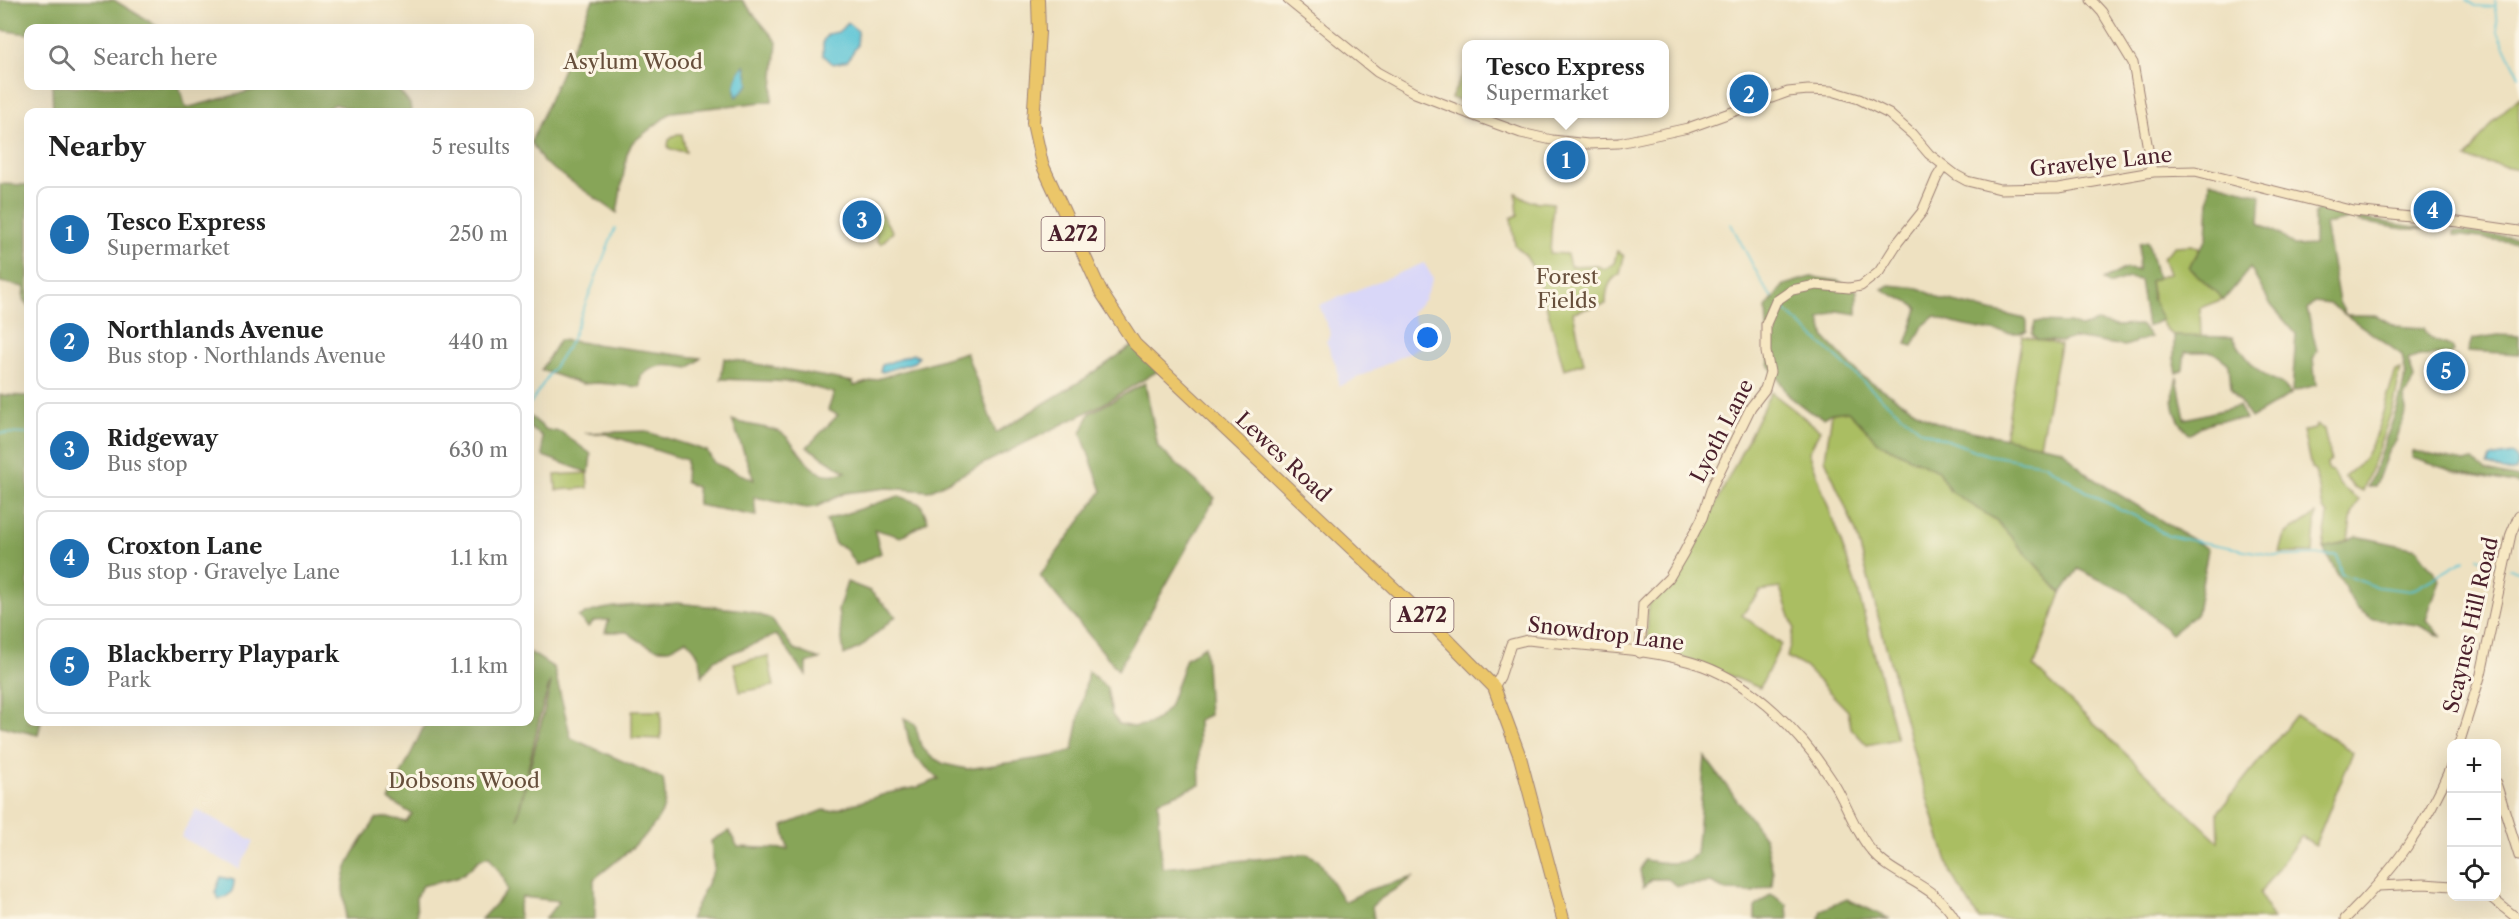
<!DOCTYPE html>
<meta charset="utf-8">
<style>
:root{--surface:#fff;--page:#f2f2f2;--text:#222;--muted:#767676;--line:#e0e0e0;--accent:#1f6fb2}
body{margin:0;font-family:"Libre Caslon Text",serif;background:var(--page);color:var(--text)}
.controls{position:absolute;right:18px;bottom:18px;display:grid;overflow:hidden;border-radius:12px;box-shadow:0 6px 24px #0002}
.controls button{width:54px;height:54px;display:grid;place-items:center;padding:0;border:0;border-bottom:2px solid var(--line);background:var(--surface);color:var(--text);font:30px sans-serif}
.you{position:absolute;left:1428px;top:338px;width:21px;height:21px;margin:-15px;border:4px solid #fff;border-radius:50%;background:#1a73e8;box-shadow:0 0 0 9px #1a73e833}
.badge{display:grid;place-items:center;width:39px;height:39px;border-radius:50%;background:var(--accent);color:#fff;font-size:20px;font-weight:700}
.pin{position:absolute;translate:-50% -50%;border:3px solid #fff;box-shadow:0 2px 6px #0006}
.popup{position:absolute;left:1462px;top:40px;width:207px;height:78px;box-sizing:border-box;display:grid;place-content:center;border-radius:12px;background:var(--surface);filter:drop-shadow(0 2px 4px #0005);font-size:20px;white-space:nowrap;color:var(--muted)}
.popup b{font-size:22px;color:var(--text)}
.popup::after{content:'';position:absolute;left:50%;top:100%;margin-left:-12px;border:12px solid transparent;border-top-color:var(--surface)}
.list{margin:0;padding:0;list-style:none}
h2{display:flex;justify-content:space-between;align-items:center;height:78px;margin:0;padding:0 24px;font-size:26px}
h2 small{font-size:20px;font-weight:400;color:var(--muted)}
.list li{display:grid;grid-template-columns:39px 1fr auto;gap:18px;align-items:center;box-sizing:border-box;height:96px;margin:0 12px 12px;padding:0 12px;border:2px solid var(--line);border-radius:12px}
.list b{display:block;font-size:22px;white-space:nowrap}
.list p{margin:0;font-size:20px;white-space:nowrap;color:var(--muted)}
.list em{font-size:20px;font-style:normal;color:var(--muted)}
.icon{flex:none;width:33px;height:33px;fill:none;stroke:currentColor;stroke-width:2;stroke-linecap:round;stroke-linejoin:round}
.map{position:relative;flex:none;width:2519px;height:919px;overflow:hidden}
.search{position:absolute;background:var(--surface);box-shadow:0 6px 24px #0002;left:24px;top:24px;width:510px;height:66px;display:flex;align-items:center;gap:15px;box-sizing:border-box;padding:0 21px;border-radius:12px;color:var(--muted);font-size:22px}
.panel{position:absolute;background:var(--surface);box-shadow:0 6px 24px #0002;left:24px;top:108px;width:510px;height:618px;border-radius:12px}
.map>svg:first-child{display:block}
</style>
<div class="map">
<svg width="2519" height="919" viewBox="0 0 2519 919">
<rect width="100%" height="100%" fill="#fcf5e5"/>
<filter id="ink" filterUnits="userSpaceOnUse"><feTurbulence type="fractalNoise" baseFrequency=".0167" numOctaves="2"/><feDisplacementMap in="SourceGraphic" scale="12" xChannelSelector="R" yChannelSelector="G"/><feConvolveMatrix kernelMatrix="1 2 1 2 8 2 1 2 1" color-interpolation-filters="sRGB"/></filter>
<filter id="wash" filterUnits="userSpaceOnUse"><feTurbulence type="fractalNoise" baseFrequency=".008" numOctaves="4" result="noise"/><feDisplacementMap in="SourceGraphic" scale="24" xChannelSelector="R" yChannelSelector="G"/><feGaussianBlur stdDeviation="1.35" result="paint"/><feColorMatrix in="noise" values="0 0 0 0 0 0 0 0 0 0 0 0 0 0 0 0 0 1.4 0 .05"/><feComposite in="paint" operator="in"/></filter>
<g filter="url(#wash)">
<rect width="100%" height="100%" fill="#eee1c1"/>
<g fill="#d9d7f8">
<polygon points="1424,263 1433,278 1424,300 1412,312 1423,346 1338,387 1338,371 1326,341 1331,335 1319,305"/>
<polygon points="196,809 254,841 239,869 181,837"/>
</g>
<g fill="#aabe62" stroke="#7a6e46" stroke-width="1.5">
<polygon points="1467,67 1467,103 1451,98"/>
<polygon points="2519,97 2519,169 2466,159 2492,122"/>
<polygon points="677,134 682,134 686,152 670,149 668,146 669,140"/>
<path d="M1516,193L1530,201L1553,203L1550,253L1567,254L1570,266L1595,265L1605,269L1614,263L1617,251L1624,256L1620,274C1608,280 1606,291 1606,304L1573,312L1584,363L1564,369L1538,276L1525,255L1515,245L1511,218L1518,215Z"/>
<path d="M867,203L874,204L893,232L881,244L877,241C875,228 873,217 859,213Z"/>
<path d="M2192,245L2200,249L2189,267L2223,299L2200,308L2201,338C2193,337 2184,338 2176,336C2159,332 2152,295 2150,280L2169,274L2163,257L2175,246Z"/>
<polygon points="2022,336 2060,345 2040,445 2005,439"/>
<polygon points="2456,357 2462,386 2457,389 2434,391 2432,374 2434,361"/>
<path d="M2401,369L2394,405L2363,491L2354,487L2344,477C2351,471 2360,465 2365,457C2380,432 2385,399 2396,371Z"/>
<polygon points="1771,392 1820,430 1809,452 1857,588 1897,739 1867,745 1851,728 1848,711 1805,667 1787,657 1794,628 1780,588 1760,591 1742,615 1781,644 1760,688 1691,660 1647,647 1648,605 1680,577"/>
<polygon points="1848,411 1879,443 1938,471 1950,491 1996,520 2061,593 2034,667 2219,842 2218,812 2296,715 2353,752 2315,845 2301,836 2260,893 2273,919 1979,919 1951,874 1918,769 1856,532 1825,459 1832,413"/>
<polygon points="2316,425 2324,429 2331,461 2327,464 2328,471 2332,472 2342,487 2359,500 2352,514 2348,539 2337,545 2323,548 2328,514 2323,509 2315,470 2311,468 2303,431 2315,429"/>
<polygon points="587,473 588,488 556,490 555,475"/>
<polygon points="2316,514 2313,553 2280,553 2285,534"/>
<polygon points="768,656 774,686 740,692 734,663"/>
<polygon points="632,711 661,711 661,739 632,738"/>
</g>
<g fill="#87a558" stroke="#686242" stroke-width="1.5" fill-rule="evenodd">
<polygon points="0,0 114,0 160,28 28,28 28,34 0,30"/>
<polygon points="593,0 742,0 777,42 772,101 672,112 632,143 627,154 617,213 543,162 531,142"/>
<polygon points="52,86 179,86 186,108 269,86 395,86 410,104 411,112 358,112 335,104 321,112 53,112"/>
<path d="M2210,181L2261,195L2259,223L2279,234L2294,246L2314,245V216L2318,209L2351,214L2349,219L2325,224L2339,302L2346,315H2376L2395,326L2424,328C2430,343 2441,341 2452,347L2454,352L2450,355L2419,356L2408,360L2414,378L2404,398L2406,410L2396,441L2389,449L2375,487H2368L2398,406L2406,374L2402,355L2330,304L2314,302L2307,309L2317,351L2313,359L2316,385L2292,392L2296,334L2271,305L2250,268L2224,300L2189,267L2207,238Z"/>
<polygon points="0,184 28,185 28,306 23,300 24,287 0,282"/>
<polygon points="2359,218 2427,229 2404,229 2358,222"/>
<polygon points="2454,231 2519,238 2519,243 2454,235"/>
<polygon points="2148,241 2157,278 2150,281 2152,298 2162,320 2147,327 2140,280 2129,278 2109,285 2103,280 2124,269 2138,270 2140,243"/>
<polygon points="1811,277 1839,281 1857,291 1857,314 1837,311 1820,319 1825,338 1861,376 1927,418 1946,426 2062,449 2084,472 2097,481 2208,549 2197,613 2171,634 2127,593 2078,569 2061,593 1996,520 1950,491 1938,471 1879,443 1848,411 1832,413 1824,418 1810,412 1789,396 1769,364 1766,308 1784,285"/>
<path d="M1890,285L1919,288L1941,299L2025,319L2027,321V331C2015,338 1946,324 1935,316L1923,326L1913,346L1906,344L1918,309C1909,299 1894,298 1882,289Z"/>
<polygon points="2035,322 2069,323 2081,327 2097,322 2116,326 2140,325 2151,337 2125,346 2073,338 2061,342 2037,340 2032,334"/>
<polygon points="2498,335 2519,336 2519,354 2468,351 2472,339"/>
<path d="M2174,336L2233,337C2240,349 2249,362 2260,372C2273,382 2278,377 2291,394L2251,418L2231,389L2229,364L2213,352H2185L2183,369L2177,373L2174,359Z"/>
<path d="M559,340L571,341L701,358L689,368C669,365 657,362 641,376L640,387L598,383L582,384L541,370Z"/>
<path d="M1135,344L1163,368L1103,404L929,491L887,488L845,493L816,507L805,508L754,497L756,516L698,505L697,488L685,481L686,460L606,434L585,433L644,431L707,451L714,463L754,480L732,420C744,425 775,428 782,433C805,449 806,484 846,472L807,447L838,415L828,410L834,393L794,382L721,379L724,358L853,382L854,386L966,352L996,433L1084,379Z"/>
<path d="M2177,377L2185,419L2239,406L2245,420C2223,418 2208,420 2189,434C2172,415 2170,400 2177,377Z"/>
<polygon points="1145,383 1158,447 1215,498 1118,670 1040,576 1102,491 1081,433 1090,413"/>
<polygon points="0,395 28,396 28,722 41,722 38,735 0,726"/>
<polygon points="530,416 547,430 561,432 591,454 589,473 543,456 542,436 530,428"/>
<polygon points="2413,451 2464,462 2472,460 2486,471 2519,478 2519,484 2453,471 2412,458"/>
<polygon points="899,496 921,504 928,521 901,537 874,529 881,553 856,565 845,548 835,544 826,520"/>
<polygon points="2356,536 2417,549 2440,580 2426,620 2442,637 2418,625 2373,619 2356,608 2323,548 2337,545"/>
<polygon points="847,582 870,591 896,616 861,647 844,655 838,610"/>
<path d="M677,603L746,610L771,619L794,649L820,659L806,663V675C794,662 787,647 776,635L714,660L702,676C702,660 698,651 686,640C681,642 674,648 668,649C654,651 637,640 627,632H605L609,620L594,621L588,627L578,617C607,603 645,606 677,603Z"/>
<path d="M1205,646L1209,715L1198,720L1200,785L1158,801L1162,868L1307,854L1318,859L1344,902L1368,890L1414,877C1399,888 1385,894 1372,906L1374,919H690L714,869L711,841L729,831L738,847L788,849L783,826L823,810L831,811L888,793L918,787L939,779L916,758L909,741L904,718L915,724L921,746L930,756L944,764L967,769L1055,756L1073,750L1088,671L1107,688L1112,715L1119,724L1133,727L1149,724L1160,717L1169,707L1186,658Z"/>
<path d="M530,652L554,668L571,738L663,779C665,789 667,802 662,812C650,837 615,862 594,879L595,919H545L559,901L522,897L518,912L520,919H481L507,891L504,879L489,856C474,859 470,873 456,878C446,881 433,883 422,886L416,897L417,919H344C348,907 343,899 343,887C344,861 363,840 376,819L388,817L406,822L412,814L389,800L426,722H530ZM550,682L551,683L517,819L540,716Z"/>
<path d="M1705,757L1765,838L1773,873L1772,886L1753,892L1727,891L1711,883L1677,886L1668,879H1652L1643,887L1640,870L1644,860C1662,862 1682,868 1696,854Z"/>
<polygon points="1771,894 1787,905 1788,919 1755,919 1755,907"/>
<polygon points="1847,899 1890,919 1819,919 1821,910"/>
</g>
<g fill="#5ac4d6" stroke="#527280" stroke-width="1.5">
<polygon points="848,23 858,31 857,46 847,61 833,64 823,55 823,41 828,34 838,32"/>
<path d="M745,65L749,84L737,97C732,87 737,72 745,65Z"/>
<polygon points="913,354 919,357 914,362 883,372 880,371 882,365"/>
<path d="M2513,454C2519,460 2519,464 2516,471L2511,472L2487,465L2490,458Z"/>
<path d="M221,877L234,880C234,891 230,897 219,899L215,892Z"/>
</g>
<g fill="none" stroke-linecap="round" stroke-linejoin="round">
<g stroke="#5ac4d6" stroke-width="1.5">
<polyline points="2466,0 2476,6 2495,7"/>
<polyline points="2494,0 2498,32 2519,76"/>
<polyline points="1731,224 1766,290 1772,297"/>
<polyline points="1780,306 1881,398 1922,431 1988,455 2044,464 2095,497 2141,519 2168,536 2277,556 2337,555 2341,574 2377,587 2411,591 2465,560"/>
<polyline points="530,404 571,341 615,228"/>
<polyline points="0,433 28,434"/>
<polyline points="2478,557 2499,566"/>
<polyline points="2509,569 2519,571"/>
</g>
</g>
</g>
<g filter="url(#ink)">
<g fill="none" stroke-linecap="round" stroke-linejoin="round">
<g stroke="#9c8076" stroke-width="11">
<g id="secondary">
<polyline points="1288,0 1377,72 1415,93 1467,113"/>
<polyline points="2091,0 2102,12 2133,63 2152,172"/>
<polyline points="1469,114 1521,133 1552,140 1588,144 1619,143 1688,128 1788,92 1808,90 1832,91 1859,99 1889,114 1912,134 1929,154 1956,175 1967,181 2000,189 2059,188 2152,172 2195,171 2354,211 2458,222 2519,231"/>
<polyline points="1640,653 1643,604 1669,578 1683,554 1702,518 1712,487 1751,407 1765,389 1770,372 1766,352 1766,324 1776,301 1792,290 1816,285 1849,288 1861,286 1879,272 1898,242 1922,212 1937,177 1944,166"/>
<path d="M1494,687L1500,677L1511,644L1527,640C1581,646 1653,648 1703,666C1755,685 1801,733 1831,779C1846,801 1854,830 1871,850C1894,879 1934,882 1955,919"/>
<polyline points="2459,744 2481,674 2511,534 2519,515"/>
<polyline points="2496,783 2519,856"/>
<polyline points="2378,886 2424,884 2452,886"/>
<polyline points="2489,896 2518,919"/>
<path d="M2345,919C2393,872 2426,826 2452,764"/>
</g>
</g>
<g stroke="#9c8076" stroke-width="14">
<polyline id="highway" points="1038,0 1039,32 1033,123 1042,164 1101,292 1135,344 1434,626 1494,687 1520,757 1563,919"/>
</g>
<use href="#secondary" stroke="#f7e8c3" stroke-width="9"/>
<use href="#highway" stroke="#ebc669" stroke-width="12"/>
</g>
</g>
<g text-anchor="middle" stroke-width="6" stroke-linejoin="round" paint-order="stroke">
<g fill="#fcf5e5" stroke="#7f5f63" stroke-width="1.5">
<rect x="1041.5" y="217" width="63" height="34" rx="4.5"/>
<rect x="1390.5" y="598" width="63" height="34" rx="4.5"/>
</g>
<g font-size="20" font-weight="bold" fill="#4a1f2b">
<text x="1073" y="241">A272</text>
<text x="1422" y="622">A272</text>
</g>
<g font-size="21" fill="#674f3c" stroke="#fcf5e5">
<text x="633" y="69">Asylum Wood</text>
<text x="1567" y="284">Forest<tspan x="1567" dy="24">Fields</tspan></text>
<text x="464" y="788">Dobsons Wood</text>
</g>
<g font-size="21" fill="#4a1f2b" stroke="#fcf5e5">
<text transform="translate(2101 162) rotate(-6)" y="7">Gravelye Lane</text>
<text transform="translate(1722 431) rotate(-63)" y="7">Lyoth Lane</text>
<text transform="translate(1283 457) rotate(43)" y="7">Lewes Road</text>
<text transform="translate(2471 625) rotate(-77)" y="7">Scaynes Hill Road</text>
<text transform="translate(1606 634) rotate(7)" y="7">Snowdrop Lane</text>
</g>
</g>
</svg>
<div class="controls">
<button>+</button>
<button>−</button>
<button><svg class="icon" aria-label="locate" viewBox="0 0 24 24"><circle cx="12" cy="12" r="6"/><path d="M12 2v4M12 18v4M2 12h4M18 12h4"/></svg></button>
</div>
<div class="you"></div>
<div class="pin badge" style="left:1566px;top:160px">1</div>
<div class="popup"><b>Tesco Express</b>Supermarket</div>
<div class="pin badge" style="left:1749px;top:94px">2</div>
<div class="pin badge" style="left:862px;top:220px">3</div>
<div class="pin badge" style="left:2433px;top:210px">4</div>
<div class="pin badge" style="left:2446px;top:371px">5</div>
<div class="search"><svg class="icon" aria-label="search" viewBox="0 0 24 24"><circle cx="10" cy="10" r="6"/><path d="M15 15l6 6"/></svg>Search here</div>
<section class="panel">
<h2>Nearby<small>5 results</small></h2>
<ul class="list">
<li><span class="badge">1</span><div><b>Tesco Express</b><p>Supermarket</p></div><em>250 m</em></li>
<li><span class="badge">2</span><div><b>Northlands Avenue</b><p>Bus stop · Northlands Avenue</p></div><em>440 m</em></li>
<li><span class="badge">3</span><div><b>Ridgeway</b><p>Bus stop</p></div><em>630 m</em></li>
<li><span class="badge">4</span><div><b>Croxton Lane</b><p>Bus stop · Gravelye Lane</p></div><em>1.1 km</em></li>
<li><span class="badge">5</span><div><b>Blackberry Playpark</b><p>Park</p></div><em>1.1 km</em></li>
</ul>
</section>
</div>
